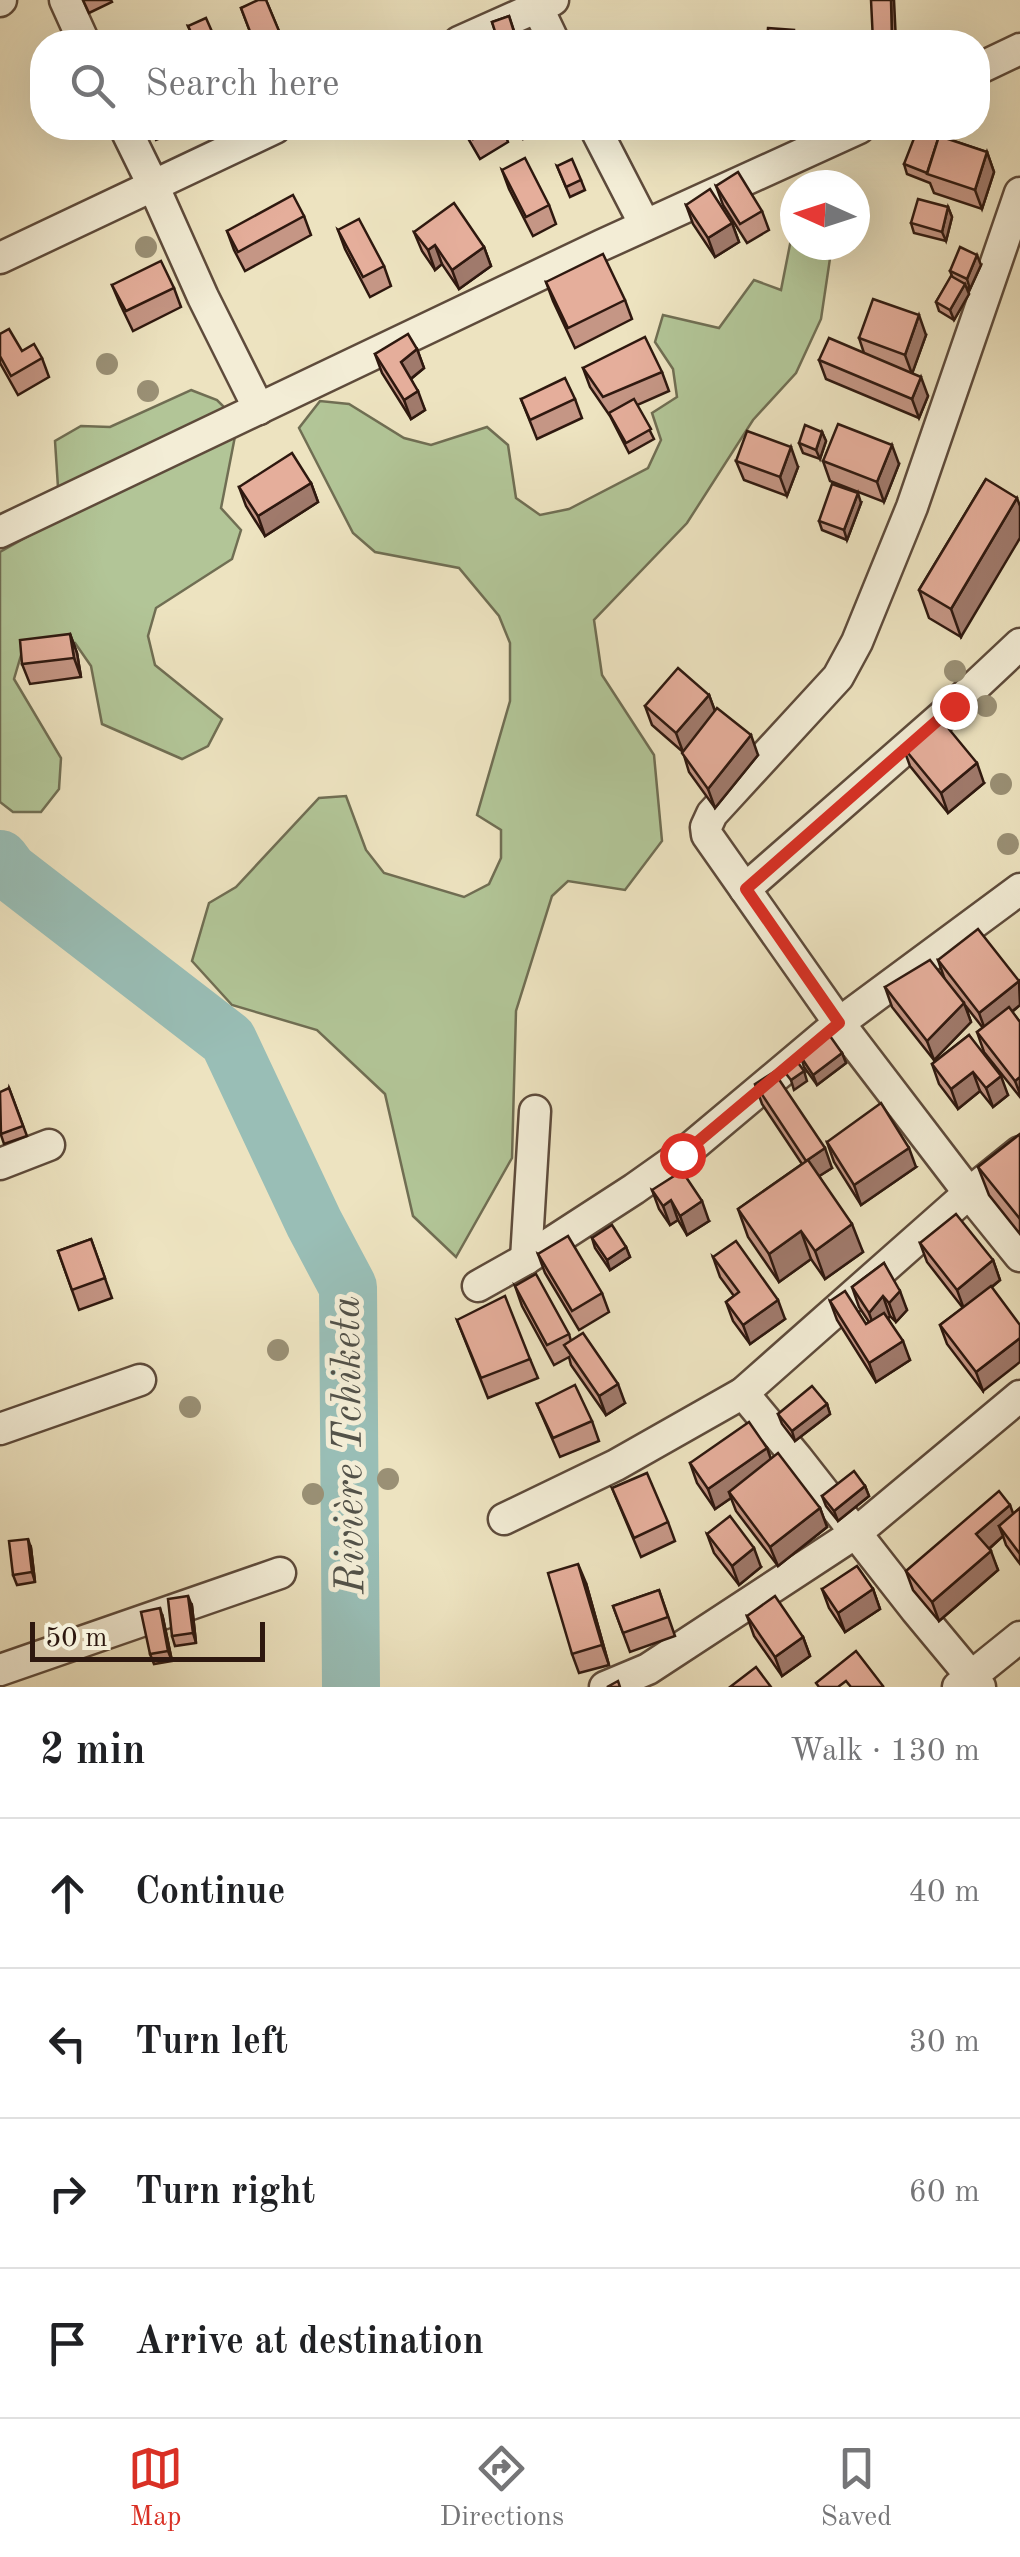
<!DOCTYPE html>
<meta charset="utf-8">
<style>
:root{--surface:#fff;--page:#f6f6f6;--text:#202124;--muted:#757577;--line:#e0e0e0;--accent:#d93025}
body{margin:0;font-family:"Old Standard TT",serif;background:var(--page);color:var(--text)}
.compass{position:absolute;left:780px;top:170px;width:90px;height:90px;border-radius:50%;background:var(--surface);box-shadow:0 10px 40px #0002;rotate:273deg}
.scale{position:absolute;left:30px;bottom:25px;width:235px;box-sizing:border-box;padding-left:10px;border:5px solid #2e180f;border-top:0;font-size:28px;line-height:35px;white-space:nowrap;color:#2e180f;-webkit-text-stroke:8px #f3edd6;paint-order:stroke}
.stop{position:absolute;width:30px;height:30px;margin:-22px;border:8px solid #d93025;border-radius:50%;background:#fff}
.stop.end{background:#d93025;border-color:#fff;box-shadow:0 2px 10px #0008}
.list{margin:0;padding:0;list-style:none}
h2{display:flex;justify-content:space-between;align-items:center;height:130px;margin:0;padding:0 40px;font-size:42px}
h2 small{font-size:32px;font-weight:400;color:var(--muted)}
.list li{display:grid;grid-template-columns:65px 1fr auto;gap:30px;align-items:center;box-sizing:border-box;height:150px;padding:0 40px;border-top:2px solid var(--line)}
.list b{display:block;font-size:38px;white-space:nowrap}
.list em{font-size:32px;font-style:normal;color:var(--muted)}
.icon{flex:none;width:55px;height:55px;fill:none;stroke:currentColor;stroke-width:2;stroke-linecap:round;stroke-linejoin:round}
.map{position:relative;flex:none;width:1020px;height:1687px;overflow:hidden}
.search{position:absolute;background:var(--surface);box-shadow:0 10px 40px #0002;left:30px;right:30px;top:30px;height:110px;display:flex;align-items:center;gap:25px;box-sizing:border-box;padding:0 35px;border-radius:40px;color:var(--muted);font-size:38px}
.sheet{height:730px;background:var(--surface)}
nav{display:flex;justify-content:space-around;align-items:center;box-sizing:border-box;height:140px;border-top:2px solid var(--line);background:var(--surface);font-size:28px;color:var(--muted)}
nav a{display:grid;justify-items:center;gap:5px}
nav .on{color:var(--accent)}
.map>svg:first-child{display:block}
</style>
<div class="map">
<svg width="1020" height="1687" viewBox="0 0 1020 1687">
<rect width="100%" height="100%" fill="#ede3c0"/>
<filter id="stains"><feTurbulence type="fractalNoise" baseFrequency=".002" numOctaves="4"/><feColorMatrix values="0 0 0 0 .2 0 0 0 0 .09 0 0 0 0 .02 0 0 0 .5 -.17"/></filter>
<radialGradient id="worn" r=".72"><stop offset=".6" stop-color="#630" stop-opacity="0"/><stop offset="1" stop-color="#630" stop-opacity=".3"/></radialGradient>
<g fill="#b2c597" stroke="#706e53" stroke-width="2.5">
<polygon points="795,219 795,245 832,245 821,319 796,373 753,420 687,523 594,620 602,675 654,755 662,841 625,890 568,881 552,896 516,1011 512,1158 456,1257 413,1216 385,1094 317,1030 232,1005 192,961 209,903 236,887 319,798 346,796 366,850 384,873 464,897 489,884 501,858 501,830 477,815 510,701 510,643 499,616 459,568 375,552 353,533 299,428 320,401 349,404 404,438 431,445 487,427 508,445 516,498 540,515 569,509 648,468 661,440 652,413 677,397 673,369 655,342 663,315 719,328 754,280 781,290"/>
<polygon points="191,390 217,400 238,421 221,508 241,530 232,559 156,608 148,636 155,665 222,719 208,746 182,759 102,724 91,666 75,643 48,639 22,652 14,679 61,758 59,789 41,812 13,812 0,802 0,552 46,526 59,503 55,441 81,426 110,427"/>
</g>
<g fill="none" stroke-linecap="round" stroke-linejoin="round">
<polyline stroke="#99beb6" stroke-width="58" points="0,859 9,871 228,1040 314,1223 348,1287 351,1687"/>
<g stroke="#5e4b3b" stroke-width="35">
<g id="street">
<polyline points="65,0 84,42"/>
<polyline points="534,0 554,42"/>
<polyline points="0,1 1,0"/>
<polyline points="459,42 553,0"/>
<polyline points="978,69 1020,49"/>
<polyline points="125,128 153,185 203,297 259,409"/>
<polyline points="595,128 645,225"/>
<polyline points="1020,193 912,507 857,642 838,677 712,814 706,827 707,835 839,1023 969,1193 1020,1256"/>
<polyline points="0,258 275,128"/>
<polyline points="0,532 602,245 859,128"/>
<polyline points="745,889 954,706 1020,644"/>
<polyline points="0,1164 49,1145"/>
<polyline points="526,1259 535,1111"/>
<polyline points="478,1286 526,1259 634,1189 682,1155 839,1023 1020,889"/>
<polyline points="743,1393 797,1458 916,1610 980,1687"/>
<polyline points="0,1429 140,1380"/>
<polyline points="504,1519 616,1465 743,1393 969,1193 1020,1152"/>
<polyline points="0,1670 280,1573"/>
<polyline points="605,1687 648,1669 857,1532 1020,1396"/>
<polyline points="958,1687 1020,1637"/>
</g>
</g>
<use href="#street" stroke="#f3edd6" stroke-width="30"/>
</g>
<g fill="#9a9075">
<circle cx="146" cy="247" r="11"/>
<circle cx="107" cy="364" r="11"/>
<circle cx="148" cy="391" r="11"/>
<circle cx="955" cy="671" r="11"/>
<circle cx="986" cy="706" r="11"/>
<circle cx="1001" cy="784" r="11"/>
<circle cx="1008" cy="844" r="11"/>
<circle cx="278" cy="1350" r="11"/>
<circle cx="190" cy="1407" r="11"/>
<circle cx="388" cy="1479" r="11"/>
<circle cx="313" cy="1494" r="11"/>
</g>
<g fill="#c59685" stroke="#2e180f" stroke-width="2.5">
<polygon points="83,0 111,0 112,2 89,13"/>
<polygon points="266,0 283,41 279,42 254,42 241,8"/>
<polygon points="509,16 517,40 525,42 499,42 492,22"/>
<polygon points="188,26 213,34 216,42 195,42"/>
<polygon points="151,128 186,128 156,140"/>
<polygon points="462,128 503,128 508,142 480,159"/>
<polygon points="517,128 545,128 523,139"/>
<polygon points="939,136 987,152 994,172 982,209 934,193 930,183 907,174 904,164"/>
<polygon points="557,166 581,180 585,190 570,197"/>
<polygon points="502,170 549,205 556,224 533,236 509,189"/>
<polygon points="716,186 762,211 769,230 747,243 723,205"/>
<polygon points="686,205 732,223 739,242 715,257 693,224"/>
<polygon points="948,207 952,217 946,241 914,233 911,223"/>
<polygon points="304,216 311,235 245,271 234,250 227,231"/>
<polygon points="338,230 384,266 391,286 370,297 345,249"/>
<polygon points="414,232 484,247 491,266 459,289 442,264 435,270 422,251"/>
<polygon points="981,265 970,289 966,287 969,294 954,320 939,311 936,302 952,276 950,271"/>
<polygon points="546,282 625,300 632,319 575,348 553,301"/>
<polygon points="112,285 174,288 181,307 133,331 120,304"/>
<polygon points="0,334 22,351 42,358 49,377 18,395 0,363"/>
<polygon points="926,335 912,373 928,396 919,418 826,379 819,360 864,353 859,338"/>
<polygon points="417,349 424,368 411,379 425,410 411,419 382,373 375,354"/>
<polygon points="583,368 662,372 669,391 637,405 654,439 629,453 610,416 590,387"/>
<polygon points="521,399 575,399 582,418 537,439"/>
<polygon points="822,432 826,441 820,459 803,453 799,443"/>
<polygon points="736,461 798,467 787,496 744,480"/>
<polygon points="823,461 899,464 884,502 830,481"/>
<polygon points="986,479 961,637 929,618 919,590"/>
<polygon points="311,483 318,502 265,536 246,506 239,487"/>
<polygon points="861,503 847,540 822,530 819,521"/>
<polygon points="70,634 77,653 81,677 30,684 22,664"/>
<polygon points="709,695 715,711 758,755 715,808 689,772 683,752 652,725 645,706"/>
<polygon points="903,747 984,783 948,813 910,766"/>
<polygon points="938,960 1019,981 1020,1005 1012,1012 1020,1022 1020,1097 984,1052 977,1032 983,1028 965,1005 971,1022 934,1060 892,1007 885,987 945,980"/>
<polygon points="969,1035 1008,1095 993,1107 980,1091 958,1109 939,1084 932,1064"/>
<polygon points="842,1053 846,1063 817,1085 804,1067 801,1057"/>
<polygon points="755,1084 832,1168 819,1176 863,1252 825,1279 811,1259 779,1282 748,1237 738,1209 802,1164 762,1104"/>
<polygon points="9,1088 27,1136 4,1144 0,1132"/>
<polygon points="1020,1134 1020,1234 989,1195 978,1167"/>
<polygon points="827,1142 916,1167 861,1205 834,1162"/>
<polygon points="652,1190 709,1221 687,1235 678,1220 670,1225 659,1209"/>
<polygon points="592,1238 626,1247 630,1257 610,1270 595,1248"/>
<polygon points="91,1239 112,1298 79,1310 58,1251"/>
<polygon points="920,1243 993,1260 1000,1280 992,1287 983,1391 947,1344 940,1325 963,1308 927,1262"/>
<polygon points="538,1254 602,1293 609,1312 579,1330 545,1273"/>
<polygon points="713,1257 785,1319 750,1344 733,1321 726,1302 734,1296 720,1277"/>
<polygon points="884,1263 907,1310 896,1322 890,1316 888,1318 910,1360 876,1382 837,1320 830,1301 866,1324 869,1322 859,1307 852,1287"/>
<polygon points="515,1286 569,1334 571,1341 625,1403 606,1415 571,1365 569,1357 554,1365 522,1306"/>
<polygon points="457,1320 530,1359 538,1378 488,1398"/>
<polygon points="537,1404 592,1421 599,1441 560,1457"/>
<polygon points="827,1404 830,1414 795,1441 782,1424 778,1414"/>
<polygon points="767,1448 771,1459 820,1508 827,1527 778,1566 736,1511 731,1498 715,1509 697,1483 690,1463"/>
<polygon points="865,1486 869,1496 838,1521 826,1506 822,1496"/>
<polygon points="612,1488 668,1522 675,1541 641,1557"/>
<polygon points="1020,1508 1020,1564 1006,1545 1003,1536 989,1549 998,1570 939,1621 913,1590 906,1571 1013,1514"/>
<polygon points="707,1534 761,1567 739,1585 714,1553"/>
<polygon points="31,1548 35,1582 17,1585 13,1575"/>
<polygon points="586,1583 609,1665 579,1673 572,1654"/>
<polygon points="822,1589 873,1589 880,1609 845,1632 829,1608"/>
<polygon points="659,1590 675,1636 630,1652 613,1606"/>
<polygon points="192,1606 196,1643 175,1646 172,1636"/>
<polygon points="747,1616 803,1637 810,1656 782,1676 754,1636"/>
<polygon points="163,1618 172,1661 154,1664 150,1654"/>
</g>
<g fill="#a07a6c" stroke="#2e180f" stroke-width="2.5">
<polygon points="891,0 894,0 896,42 893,42 892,40"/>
<polygon points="987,152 994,172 982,209 975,190"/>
<polygon points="948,207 952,217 946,241 942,232"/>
<polygon points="732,223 739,242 715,257 708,238"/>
<polygon points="435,245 442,264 435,270 428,250"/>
<polygon points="484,247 491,266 459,289 452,270"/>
<polygon points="977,255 981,265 970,289 967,279"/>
<polygon points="965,284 969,294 954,320 950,310"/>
<polygon points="919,315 926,335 912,374 905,355"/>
<polygon points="417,349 424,368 408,381 401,362"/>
<polygon points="921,377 928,396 919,418 912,399"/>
<polygon points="418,391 425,410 411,419 404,400"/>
<polygon points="822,432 826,441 820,459 816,450"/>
<polygon points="892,445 899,464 884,502 877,482"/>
<polygon points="791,447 798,467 787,496 780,477"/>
<polygon points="311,483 318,502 265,536 258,516"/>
<polygon points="858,493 861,503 847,540 844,530"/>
<polygon points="1017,498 1020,506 1020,538 961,637 951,609"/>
<polygon points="70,634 77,653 81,677 74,658"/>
<polygon points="709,695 716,714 683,752 676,733"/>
<polygon points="751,735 758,755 715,808 708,789"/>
<polygon points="977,763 984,783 948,813 941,793"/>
<polygon points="1019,981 1020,1005 986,1032 979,1013"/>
<polygon points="964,1003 971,1022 934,1060 927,1041"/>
<polygon points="842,1053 846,1063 817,1085 813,1075"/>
<polygon points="804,1071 807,1081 794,1090 791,1080"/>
<polygon points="973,1072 980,1091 958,1109 951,1089"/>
<polygon points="1001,1076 1008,1095 993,1107 986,1088"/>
<polygon points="1020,1077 1020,1094 1015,1081"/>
<polygon points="825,1148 832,1168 813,1180 806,1161"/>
<polygon points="909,1148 916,1167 861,1205 854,1185"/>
<polygon points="671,1200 678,1220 670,1225 663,1206"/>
<polygon points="702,1201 709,1221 687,1235 680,1216"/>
<polygon points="852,1224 863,1252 825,1279 815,1251"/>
<polygon points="801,1231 811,1259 779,1282 769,1254"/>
<polygon points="626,1247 630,1257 610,1270 607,1260"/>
<polygon points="993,1260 1000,1280 964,1309 957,1290"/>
<polygon points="900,1291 907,1310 896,1322 889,1303"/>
<polygon points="883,1296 890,1316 876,1332 869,1313"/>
<polygon points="778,1300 785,1319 750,1344 743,1325"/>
<polygon points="1020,1338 1020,1362 983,1391 976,1372"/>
<polygon points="903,1341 910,1360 876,1382 869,1363"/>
<polygon points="618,1384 625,1403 606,1415 599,1396"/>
<polygon points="827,1404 830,1414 795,1441 792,1431"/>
<polygon points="767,1448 774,1468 729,1492 731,1498 715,1509 708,1489"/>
<polygon points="865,1486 869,1496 838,1521 834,1511"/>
<polygon points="1010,1505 1017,1524 999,1526 1003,1536 983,1554 976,1534"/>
<polygon points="820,1508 827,1527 778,1566 770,1547"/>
<polygon points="28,1539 31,1548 35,1582 32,1572"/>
<polygon points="754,1548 761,1567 739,1585 732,1566"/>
<polygon points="991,1551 998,1570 939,1621 932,1602"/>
<polygon points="578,1564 586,1583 609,1665 602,1645"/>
<polygon points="873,1589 880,1609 845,1632 838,1613"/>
<polygon points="188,1596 192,1606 196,1643 193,1633"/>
<polygon points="160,1608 163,1618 172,1661 168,1651"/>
<polygon points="803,1637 810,1656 782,1676 775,1657"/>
</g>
<g fill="#e5ae9b" stroke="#2e180f" stroke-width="2.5">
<polygon points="258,0 266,0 279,31 254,42 241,8"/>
<polygon points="871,0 891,0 892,40 873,41"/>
<polygon points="509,16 515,35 498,41 492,22"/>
<polygon points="206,18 213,34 196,42 188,26"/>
<polygon points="768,28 794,30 793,42 767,42"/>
<polygon points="524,38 525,42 510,42"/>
<polygon points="466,128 493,128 473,139"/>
<polygon points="918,128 939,136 927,173 904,164"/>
<polygon points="939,136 987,152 975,190 927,174"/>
<polygon points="525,158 549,205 526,217 502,170"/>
<polygon points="572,159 581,180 566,187 557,166"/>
<polygon points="738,172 762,211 740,224 716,186"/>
<polygon points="710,189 732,223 708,238 686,205"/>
<polygon points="293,195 304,216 238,252 227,231"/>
<polygon points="918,199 948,207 942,232 911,223"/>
<polygon points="454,203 484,247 452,270 435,245 428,250 414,232"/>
<polygon points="359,219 384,266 363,277 338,230"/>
<polygon points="960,247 977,255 967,279 950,271"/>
<polygon points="603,254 625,300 568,328 546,282"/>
<polygon points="161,261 174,288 126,311 112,285"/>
<polygon points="951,276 965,284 950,310 936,302"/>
<polygon points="873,299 919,315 905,355 859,338"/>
<polygon points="9,329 22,351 34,344 42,358 11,376 0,356 0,334"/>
<polygon points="408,334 417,349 401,362 418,391 404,400 375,354"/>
<polygon points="645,337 662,372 603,397 583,368"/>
<polygon points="829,338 921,377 912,399 819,360"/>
<polygon points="565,378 575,399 530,420 521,399"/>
<polygon points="634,399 651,429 626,443 609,413"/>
<polygon points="838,424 892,445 877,482 823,461"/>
<polygon points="805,425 822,432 816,450 799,443"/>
<polygon points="747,431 791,447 780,477 736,461"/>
<polygon points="292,453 311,483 258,516 239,487"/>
<polygon points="986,479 1017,498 951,609 919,590"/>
<polygon points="832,484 858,493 844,530 819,521"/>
<polygon points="70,634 74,658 22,664 20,640"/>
<polygon points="678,668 709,695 676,733 645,706"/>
<polygon points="717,708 751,735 708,789 682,753"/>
<polygon points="939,717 977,763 941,793 903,747"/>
<polygon points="978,929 1019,981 979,1013 938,960"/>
<polygon points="930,960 964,1003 927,1041 885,987"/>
<polygon points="1009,1007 1020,1022 1020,1077 1015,1081 977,1032"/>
<polygon points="969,1035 1001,1076 986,1088 973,1072 951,1089 932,1064"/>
<polygon points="830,1036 842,1053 813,1075 801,1057"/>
<polygon points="796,1060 804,1071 791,1080 783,1070"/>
<polygon points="774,1072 825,1148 806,1161 755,1084"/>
<polygon points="9,1088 23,1126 1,1134 0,1092"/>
<polygon points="881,1103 909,1148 854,1185 827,1142"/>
<polygon points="1020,1134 1020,1219 978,1167"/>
<polygon points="808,1160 852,1224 815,1251 801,1231 769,1254 738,1209"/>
<polygon points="682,1171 702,1201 680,1216 671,1200 663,1206 652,1190"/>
<polygon points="956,1214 993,1260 957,1290 920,1243"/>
<polygon points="612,1225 626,1247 607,1260 592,1238"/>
<polygon points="568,1236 602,1293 572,1311 538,1254"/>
<polygon points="91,1239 105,1278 72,1290 58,1251"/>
<polygon points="736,1241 778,1300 743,1325 726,1302 739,1292 713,1257"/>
<polygon points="884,1263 900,1291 889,1303 883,1296 869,1313 852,1287"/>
<polygon points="536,1274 569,1334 547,1345 515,1286"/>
<polygon points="991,1286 1020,1325 1020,1338 976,1372 940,1325"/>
<polygon points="845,1291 866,1324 884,1313 903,1341 869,1363 830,1301"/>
<polygon points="505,1296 530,1359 481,1378 457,1320"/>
<polygon points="583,1333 618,1384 599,1396 564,1345"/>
<polygon points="575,1385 592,1421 553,1438 537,1404"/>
<polygon points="812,1386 827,1404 792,1431 778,1414"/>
<polygon points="749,1422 767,1448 708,1489 690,1463"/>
<polygon points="778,1453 820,1508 770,1547 729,1492"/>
<polygon points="854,1471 865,1486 834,1511 822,1496"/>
<polygon points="647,1473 668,1522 634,1538 612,1488"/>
<polygon points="999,1491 1010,1505 976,1534 991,1551 932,1602 906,1571"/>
<polygon points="1020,1508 1020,1554 999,1526"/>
<polygon points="730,1516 754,1548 732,1566 707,1534"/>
<polygon points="28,1539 32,1572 13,1575 9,1541"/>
<polygon points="578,1564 602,1645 572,1654 548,1573"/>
<polygon points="857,1566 873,1589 838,1613 822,1589"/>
<polygon points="659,1590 668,1617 623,1633 613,1606"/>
<polygon points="188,1596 193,1633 172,1636 168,1599"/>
<polygon points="775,1596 803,1637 775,1657 747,1616"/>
<polygon points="160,1608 168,1651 150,1654 141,1612"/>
<polygon points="856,1651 883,1686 881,1687 851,1687 846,1681 838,1687 819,1687 816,1683"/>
<polygon points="756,1667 771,1687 730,1687"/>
<polygon points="618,1681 620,1687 607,1687"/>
</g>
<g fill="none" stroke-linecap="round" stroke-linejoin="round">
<polyline stroke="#d93025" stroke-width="12" points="682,1155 839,1023 746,889 954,706"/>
</g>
<g text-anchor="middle" stroke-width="10" stroke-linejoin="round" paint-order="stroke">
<g font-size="42" font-style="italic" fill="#535249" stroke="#f3edd6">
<text transform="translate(346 1445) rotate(-91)" y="15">Rivière Tchiketa</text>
</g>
</g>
<rect width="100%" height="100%" filter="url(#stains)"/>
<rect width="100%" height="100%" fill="url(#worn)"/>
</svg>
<svg class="compass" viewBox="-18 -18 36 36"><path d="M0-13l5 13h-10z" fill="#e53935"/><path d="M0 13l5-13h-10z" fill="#757577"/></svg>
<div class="scale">50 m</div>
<div class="stop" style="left:682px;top:1155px"></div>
<div class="stop end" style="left:954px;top:706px"></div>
<div class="search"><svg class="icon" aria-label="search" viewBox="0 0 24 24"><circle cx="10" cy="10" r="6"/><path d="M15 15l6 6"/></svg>Search here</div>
</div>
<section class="sheet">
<h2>2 min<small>Walk · 130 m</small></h2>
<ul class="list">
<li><svg class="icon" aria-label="ahead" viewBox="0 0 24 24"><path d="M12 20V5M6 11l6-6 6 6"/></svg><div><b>Continue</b></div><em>40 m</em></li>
<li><svg class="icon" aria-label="left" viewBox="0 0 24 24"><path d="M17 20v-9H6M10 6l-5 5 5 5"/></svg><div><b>Turn left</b></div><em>30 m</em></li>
<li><svg class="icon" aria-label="right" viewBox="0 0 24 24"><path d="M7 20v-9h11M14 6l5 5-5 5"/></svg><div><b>Turn right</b></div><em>60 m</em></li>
<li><svg class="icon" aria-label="arrive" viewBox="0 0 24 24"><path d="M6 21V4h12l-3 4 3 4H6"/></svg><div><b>Arrive at destination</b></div></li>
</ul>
</section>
<nav>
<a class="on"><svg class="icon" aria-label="map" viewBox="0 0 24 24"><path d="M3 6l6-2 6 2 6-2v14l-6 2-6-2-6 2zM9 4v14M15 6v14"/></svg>Map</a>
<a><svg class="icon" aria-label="directions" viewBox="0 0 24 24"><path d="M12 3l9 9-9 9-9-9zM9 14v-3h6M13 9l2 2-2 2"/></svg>Directions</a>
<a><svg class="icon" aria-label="saved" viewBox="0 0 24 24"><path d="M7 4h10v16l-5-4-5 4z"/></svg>Saved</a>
</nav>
